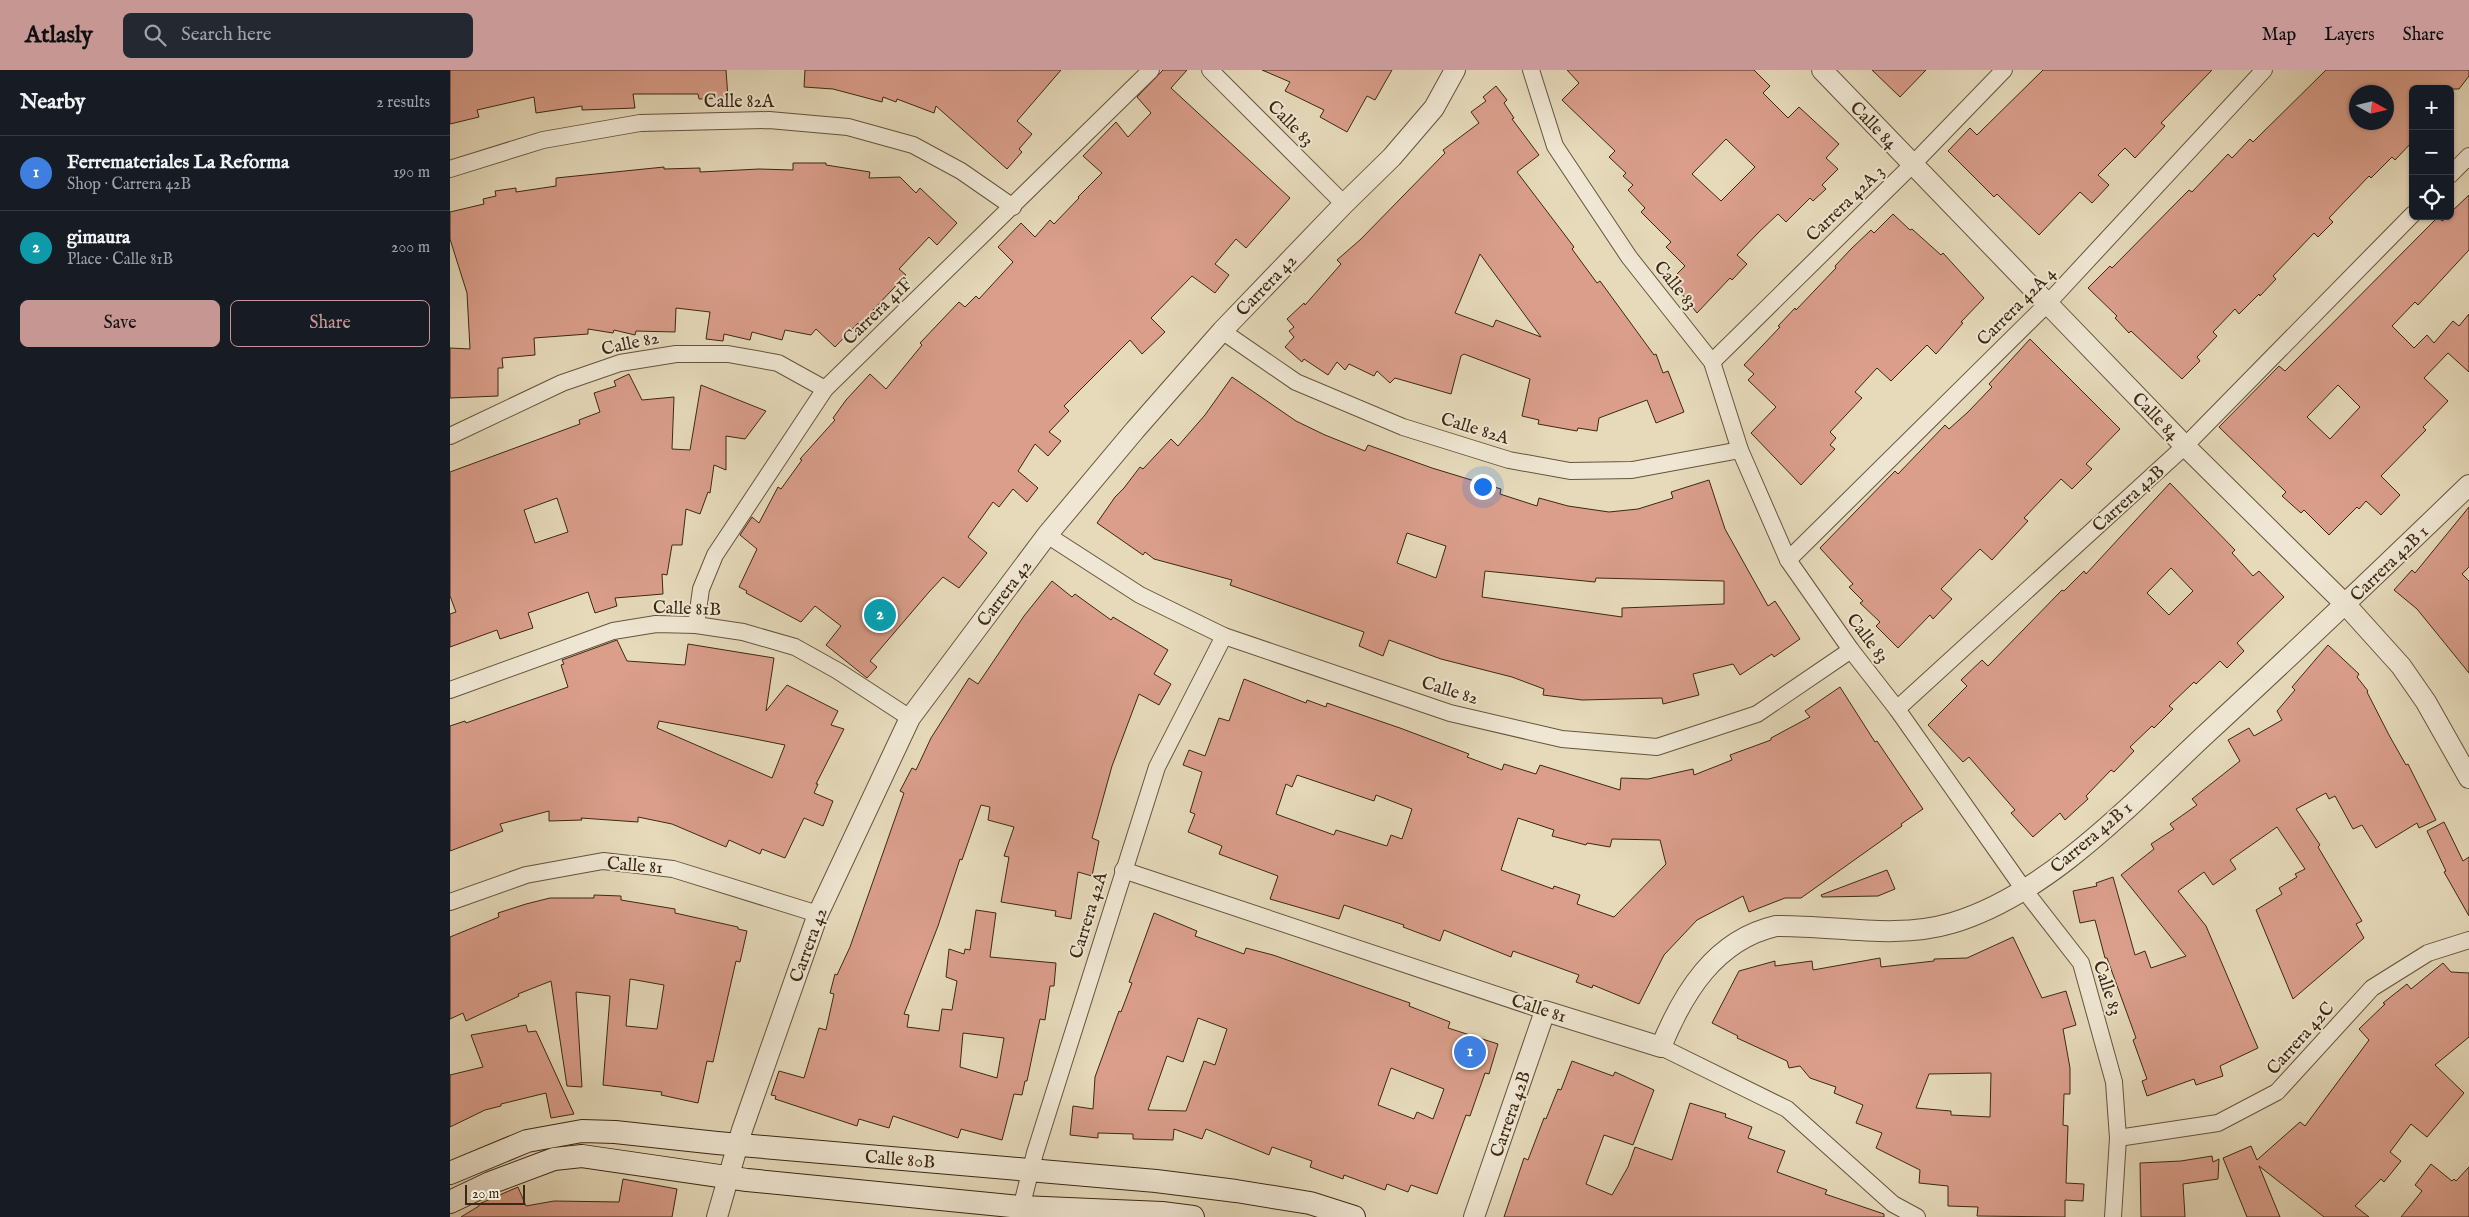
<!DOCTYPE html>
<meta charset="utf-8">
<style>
:root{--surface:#171b24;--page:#242831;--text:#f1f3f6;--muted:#9ea1a6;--line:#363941;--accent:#c59692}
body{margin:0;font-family:"IM FELL English",serif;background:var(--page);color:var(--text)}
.controls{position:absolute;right:15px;top:15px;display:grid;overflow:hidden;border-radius:8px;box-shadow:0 1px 4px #0004}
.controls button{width:45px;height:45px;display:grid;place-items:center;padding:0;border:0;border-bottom:1px solid var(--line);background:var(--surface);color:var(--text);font:25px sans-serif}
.compass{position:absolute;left:1899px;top:15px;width:45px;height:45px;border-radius:50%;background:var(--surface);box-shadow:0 1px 4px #0004;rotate:98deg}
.scale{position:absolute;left:15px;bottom:12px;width:60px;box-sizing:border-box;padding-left:5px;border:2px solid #3c2812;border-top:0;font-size:14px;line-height:18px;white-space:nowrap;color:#3c2812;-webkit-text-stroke:4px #efe7d3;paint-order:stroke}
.you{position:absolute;left:1032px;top:416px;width:18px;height:18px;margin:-12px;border:4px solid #fff;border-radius:50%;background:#1a73e8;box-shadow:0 0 0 8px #1a73e833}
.badge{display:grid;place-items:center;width:32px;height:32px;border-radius:50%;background:var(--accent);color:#fff;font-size:16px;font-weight:700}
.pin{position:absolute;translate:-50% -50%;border:2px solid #fff;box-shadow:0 1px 5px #0006}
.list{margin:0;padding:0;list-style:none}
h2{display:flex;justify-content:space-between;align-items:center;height:65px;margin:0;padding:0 20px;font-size:21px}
h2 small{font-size:16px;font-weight:400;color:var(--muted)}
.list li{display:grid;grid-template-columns:32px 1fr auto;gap:15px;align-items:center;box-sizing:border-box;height:75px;padding:0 20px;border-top:1px solid var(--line)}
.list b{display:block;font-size:19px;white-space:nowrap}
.list p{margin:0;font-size:16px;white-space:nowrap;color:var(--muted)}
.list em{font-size:16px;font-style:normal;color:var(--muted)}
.actions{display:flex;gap:10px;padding:15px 20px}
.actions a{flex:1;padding:11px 0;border:1px solid var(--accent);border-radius:8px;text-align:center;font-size:18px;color:var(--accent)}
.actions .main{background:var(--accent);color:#111}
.icon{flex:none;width:28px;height:28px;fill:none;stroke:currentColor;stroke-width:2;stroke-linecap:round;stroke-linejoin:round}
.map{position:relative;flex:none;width:2019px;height:1147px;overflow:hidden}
header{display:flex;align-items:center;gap:30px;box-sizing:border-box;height:70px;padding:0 25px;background:var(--accent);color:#111}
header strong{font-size:24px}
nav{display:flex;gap:28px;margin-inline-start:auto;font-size:18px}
.search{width:350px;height:45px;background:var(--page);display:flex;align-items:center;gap:12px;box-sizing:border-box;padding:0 18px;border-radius:8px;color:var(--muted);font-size:19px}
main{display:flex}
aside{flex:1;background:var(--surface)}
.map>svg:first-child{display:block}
</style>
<header>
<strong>Atlasly</strong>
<div class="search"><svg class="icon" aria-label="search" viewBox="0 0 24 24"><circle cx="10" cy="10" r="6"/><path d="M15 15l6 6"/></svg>Search here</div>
<nav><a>Map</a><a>Layers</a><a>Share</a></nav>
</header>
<main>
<aside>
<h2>Nearby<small>2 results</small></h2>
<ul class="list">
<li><span class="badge" style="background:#3f7fe0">1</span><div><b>Ferremateriales La Reforma</b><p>Shop · Carrera 42B</p></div><em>190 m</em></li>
<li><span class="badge" style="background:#0f9aa8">2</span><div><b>gimaura</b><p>Place · Calle 81B</p></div><em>200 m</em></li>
</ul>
<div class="actions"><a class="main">Save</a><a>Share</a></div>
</aside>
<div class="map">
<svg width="2019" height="1147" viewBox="0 0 2019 1147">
<rect width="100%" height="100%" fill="#e6dabb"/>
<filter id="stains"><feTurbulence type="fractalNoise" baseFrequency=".004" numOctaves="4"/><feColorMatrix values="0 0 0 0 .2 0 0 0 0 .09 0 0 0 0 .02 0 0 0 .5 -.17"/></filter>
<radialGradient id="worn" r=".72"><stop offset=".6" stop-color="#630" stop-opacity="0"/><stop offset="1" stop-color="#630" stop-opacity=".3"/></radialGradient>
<g fill="#da9e8b" stroke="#3c2812" fill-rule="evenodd">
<polygon points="0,0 276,0 278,28 249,29 248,24 183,24 185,38 132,40 132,36 86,43 84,27 27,40 29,47 0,54"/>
<polygon points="355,0 611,0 567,51 582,64 569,79 572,82 557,99 486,36 484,43 447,29 446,32 433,27 432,32 383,19 354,17"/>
<polygon points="713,0 737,0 721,18 840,128 796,178 786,169 765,194 779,205 765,223 742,206 701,248 715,262 692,284 680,270 614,336 619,341 599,362 611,371 598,386 585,374 568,401 588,418 577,432 563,419 549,437 543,432 518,467 537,483 509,518 493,507 479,522 420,591 427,597 417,608 376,575 391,556 365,536 351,552 296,523 297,521 289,517 307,479 290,465 302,447 309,453 328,417 331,419 352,390 350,389 385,350 383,348 396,330 420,304 436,319 472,275 470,273 509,232 515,237 526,226 529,229 563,192 548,177 571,153 585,167 600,150 604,154 629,128 628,127 652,103 633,86 666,52 678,67 701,43 687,27"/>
<polygon points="812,0 942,0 925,30 917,26 897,62 870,47 874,40 835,21 840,12"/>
<path d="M1117,0H1304L1320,16L1313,23L1338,48L1349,37L1389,74L1376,88L1388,99L1372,115L1376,119L1363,131L1360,128L1336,152L1328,144L1309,162L1287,185L1297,194L1282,210L1280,208L1247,243L1221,210L1235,196L1216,177L1221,172L1191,142L1195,138L1178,120L1183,115L1173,106L1176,103L1159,87L1165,81L1112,30L1129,13ZM1276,69L1305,97L1271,131L1242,104Z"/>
<polygon points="1422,0 1476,0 1450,27"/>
<polygon points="1593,0 1762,0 1711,53 1715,56 1685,88 1675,78 1648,105 1659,115 1642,133 1630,122 1589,165 1547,124 1544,127 1498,81 1520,58 1527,65"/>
<path d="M1876,0H2019V6L2009,19H1963V71L1945,90L1942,87L1921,108L1919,106L1879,148L1883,152L1868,167L1864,163L1823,206L1826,209L1810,226L1809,224L1789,244L1785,239L1763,262L1767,266L1747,287L1750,291L1732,309L1681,261L1679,263L1665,248L1667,246L1638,218L1660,196L1662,198L1739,120L1742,122L1778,84L1782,88L1800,69L1803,72ZM1906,22H1936V52H1906Z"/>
<path d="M1046,16L1057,30L1054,33L1064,48L1062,49L1089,85L1067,102L1124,177L1122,179L1147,213L1150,211L1204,285L1206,284L1213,303L1218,301L1234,342L1206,353L1197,330L1149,348L1147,361L1128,358L1127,361L1088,354L1089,350L1072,346L1080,309L1014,284L1011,286L1001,324L945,308L940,313L927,301L924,306L899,294L895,300L887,292L878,305L854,289L852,292L835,277L844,267L839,261L844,257L837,249L854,233L855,235L891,194L887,190L911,169L995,83L993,80L1029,53L1021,42L1036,31L1033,27ZM1030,184L1091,267L1046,250L1043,257L1005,243Z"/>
<polygon points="343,93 376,93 376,95 420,102 419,108 450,107 466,123 470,118 507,153 487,175 479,167 449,199 456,205 409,255 408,253 385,277 366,259 361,265 335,260 332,270 302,262 300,270 274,264 273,271 256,269 260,242 226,238 225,262 186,261 185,265 164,260 163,263 138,259 138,264 84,268 85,285 52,288 53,298 48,298 48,326 0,328 0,278 20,279 17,223 0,169 0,142 34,134 33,129 46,126 45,121 66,118 66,122 106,116 106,108 214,97 214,99 250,98 250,102 309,99 343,100"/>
<path d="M2019,125V180L1968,235L1965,232L1942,256L1964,278L1977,265L1984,273L2003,251L2009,256L2019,244V302L1998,283L1974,308L1998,331L1973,357L1976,360L1931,406L1950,425L1931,445L1916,431L1909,439L1907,437L1879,465L1854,440L1851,443L1832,426L1836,422L1769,357L1829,296L1835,301L1988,147L1992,151L2000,146V143ZM1888,315L1910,337L1880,369L1857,347Z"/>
<polygon points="1443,144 1460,160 1462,159 1491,185 1493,183 1534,228 1511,252 1513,253 1486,284 1477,275 1441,311 1427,298 1405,322 1412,328 1380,362 1386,368 1380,375 1385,379 1351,415 1301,363 1326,337 1298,310 1304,304 1294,295 1330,257 1328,256 1345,238 1346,240 1386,198 1385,196 1401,179 1421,160 1424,163"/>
<polygon points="1580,269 1670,359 1636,394 1642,399 1622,419 1611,409 1574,448 1578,451 1542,490 1530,479 1491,519 1502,529 1483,549 1480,545 1448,578 1426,556 1430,552 1410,533 1413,531 1399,517 1403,514 1370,478 1445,401 1448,404 1495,355 1499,359 1518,342 1542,317 1539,314"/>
<path d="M179,304L192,330L224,327L222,379L240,380L251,315L316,341L295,369L276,366V400L264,395L260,423L258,422L250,444L236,439L232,475H222L217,505L212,504L213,524L165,528L167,536L145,543L138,522L78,543L83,558L50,569L47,560L0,577V544L6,542L0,526V402L130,354L129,350L150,342L144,323L166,316L164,311ZM107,428L118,462L85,473L74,440Z"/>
<path d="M782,307L846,351L875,365L915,381L918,375L982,398L1051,419L1050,424L1087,436L1089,428L1118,436L1159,442L1188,439L1223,428L1221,422L1259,410L1275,459L1318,536L1325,531L1350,569L1324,587L1322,584L1290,605L1283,594L1243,604L1249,625L1213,634L1212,628L1132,630L1093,625L1094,619L1062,607L991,589L939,570L933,586L909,576L914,562L780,515L782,510L704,489L695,482L693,485L647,453L665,427L674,418L690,397L693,399L721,369L728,376L755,345ZM957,463L996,476L986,508L947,493ZM1035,501L1145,512L1146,508L1274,511V534L1172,538V547L1032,527Z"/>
<path d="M1720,413L1785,480L1782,483L1803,506L1809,501L1834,527L1787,573L1794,581L1777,598L1770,591L1746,614L1744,612L1719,636L1723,639L1704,658L1702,656L1680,677L1684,681L1664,702L1661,700L1636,726L1638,729L1615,750L1610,743L1583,767L1561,743L1565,740L1519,687L1513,692L1478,655L1517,616L1511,610L1532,590L1538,596L1612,520L1614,521L1634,501L1636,504ZM1721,498L1743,521L1719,545L1697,523Z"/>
<polygon points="2019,437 2019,497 2012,504 2019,511 2019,603 1967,539 1944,520 1962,500 1965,503"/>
<path d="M602,511L622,527L625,524L661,550L663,547L718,580L704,604L721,614L709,635L689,624L662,696L642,768L649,771L642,806L628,802L621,849L605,846L606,841L551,832L559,787L554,786L564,757L538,750L540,737L531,735L512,790L510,789L488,856L454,944L459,945L457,957L489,961L492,939L502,940L507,911L496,907L499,879L514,884L515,879L520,880L526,840L546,843L540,887L606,893L604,916H600L595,950L590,949L577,1011H575L572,1025L564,1024L552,1070L511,1059L508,1068L443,1046L439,1058L409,1049L407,1056L325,1029L326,1026L321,1025L329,1001L354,1008L369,958L376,960L384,924L380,923L385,904L387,905L400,877L454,723L450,721L462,698L466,700L481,668L519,608L528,614L574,546ZM513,963L554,968L547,1008L510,997Z"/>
<path d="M167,570L177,591L235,595L238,574L324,588L316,641L337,615L388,641L381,655L394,659L366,714H368L364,723L383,731L373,756L354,748L335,788L312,779L310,784L279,770L276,777L222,754L188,747V752L131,748L132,750L99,751V741L50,754L53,761L0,781V656L15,651L16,653L118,617L111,595L114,594L112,590ZM209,651L295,667L335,675L322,708L207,658Z"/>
<polygon points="1878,575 1909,604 1907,607 1918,621 1917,622 1939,665 1956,695 1958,694 1986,750 1969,758 1967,753 1926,778 1912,755 1903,759 1885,726 1879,729 1876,723 1846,739 1870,775 1868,777 1912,851 1906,854 1914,868 1843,929 1806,840 1832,824 1829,818 1847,807 1845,804 1855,799 1827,757 1780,790 1786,799 1763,815 1754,802 1728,821 1756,856 1808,978 1770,996 1773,1006 1746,1015 1744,1009 1697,1026 1692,1011 1697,1009 1683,970 1686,968 1657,888 1655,888 1645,850 1630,853 1623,821 1647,816 1646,813 1663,807 1685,885 1695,881 1701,898 1736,886 1671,805 1704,779 1701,774 1724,759 1720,754 1747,735 1742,729 1790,691 1778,670 1799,658 1804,666 1832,650 1827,641 1845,620 1842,617"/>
<path d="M794,609L856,633L857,630L876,637L877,633L950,658L1019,684L1017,687L1052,700L1054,694L1086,704L1090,695L1170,720L1171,708L1198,709L1243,699L1244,705L1282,690L1280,685L1321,670V668L1360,647L1355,641L1390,617L1425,672L1427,671L1473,739L1451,754L1452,756L1351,828H1335L1299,842L1293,826L1247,850L1214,885L1189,934L1143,915L1142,918L1126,912L1129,905L1063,881L1061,887L994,860L990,871L953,857L954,855L894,835L889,849L820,829L828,806L769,784L772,776L738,762L745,744L740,742L752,702L733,695L739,680L755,686L769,648L779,651ZM847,705L924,731L926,725L962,739L952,769L941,765L937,776L886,760L884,765L826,744L836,714L842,717ZM1068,748L1104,760L1102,766L1136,775L1137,773L1160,777L1162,769L1210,770L1216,794L1164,847L1127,834L1130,825L1104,816L1103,819L1051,800Z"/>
<polygon points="1994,752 2013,791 2019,787 2019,846 1994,802 1996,801 1977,761"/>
<polygon points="1437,800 1445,819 1428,826 1372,827 1371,825"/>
<path d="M144,825L171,826V830L225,839V843L288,857V859L297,861L290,892L286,891L263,992L257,991L248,1033L211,1025L212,1022L153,1015L160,926L126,922L132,1017L117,1016L101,911L68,924L69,926L16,951L13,943L0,949V867L49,847L48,843L76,834L100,828H144ZM180,909L214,915L207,959L176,956Z"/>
<path d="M704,843L747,861L745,866L794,884L796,878L823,885L960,933L959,936L1000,952L998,958L1048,974L1039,1004L1035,1003L1020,1046L1016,1045L987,1124L961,1115L958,1122L937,1114L935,1120L894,1105L893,1109L860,1097L862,1091L822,1077L819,1085L756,1059L752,1069L724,1059L723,1070L683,1069V1064L648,1063V1068L620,1065L623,1036L643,1039L645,1007L669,941L671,942L682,913L679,912ZM748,948L777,959L765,995L754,991L736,1041L698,1040L717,986L733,992ZM941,998L994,1019L983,1049L967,1042L964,1049L928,1035Z"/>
<path d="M1563,867L1592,928L1616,921L1626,955L1613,959L1620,998V1024H1614L1613,1055L1618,1056L1616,1113L1634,1114L1633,1131L1615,1130V1147L1527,1146L1528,1137L1498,1136V1116L1469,1113L1470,1100L1426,1078L1432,1063L1406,1053L1413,1035L1384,1023L1386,1017L1360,1008L1350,996L1339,998L1337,991L1287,968L1288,966L1262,953L1289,901L1325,891V896L1362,891L1363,900L1430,888L1431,897L1484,891V889L1517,888ZM1541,1003L1540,1047L1501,1045V1041L1466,1038L1479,1004Z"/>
<polygon points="1993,893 2001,902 2019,903 2019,967 1985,995 2014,1023 1977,1067 1961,1054 1940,1082 1951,1091 1934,1112 1931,1109 1905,1136 1919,1147 1874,1147 1809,1096 1830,1147 1797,1147 1773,1088 1801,1076 1807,1090 1850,1052 1855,1056 1919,970 1909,959 1935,934 1933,933 1957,914 1961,919"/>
<polygon points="76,955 78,962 86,961 124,1044 101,1048 96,1023 51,1034 51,1036 35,1040 0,1057 0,1005 33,997 21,965"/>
<polygon points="1122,991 1163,1006 1165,1002 1204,1020 1183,1075 1154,1065 1136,1114 1162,1125 1178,1097 1185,1077 1222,1090 1240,1033 1276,1044 1275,1047 1302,1057 1298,1068 1335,1081 1327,1102 1377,1120 1375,1124 1434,1144 1434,1147 1054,1147 1074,1088 1078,1090 1094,1048 1096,1049 1108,1019 1111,1020"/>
<polygon points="1762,1086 1763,1092 1769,1089 1768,1109 1733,1114 1735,1147 1691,1147 1690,1093 1731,1091"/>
<polygon points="1981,1094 2002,1111 2004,1109 2006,1111 2019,1097 2019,1147 1951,1147 1972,1121 1965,1115"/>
<polygon points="173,1109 227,1119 222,1147 11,1147 29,1136 29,1134 68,1117 76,1136 104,1131 169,1132"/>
</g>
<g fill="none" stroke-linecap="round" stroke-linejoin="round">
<g stroke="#66543c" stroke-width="18">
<g id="minor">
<polyline points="760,0 894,134"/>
<polyline points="1081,0 1105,76 1179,187 1262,292 1290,380 1338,490 1401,580 1447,639 1575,821 1631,893 1664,1012 1668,1068 1663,1147"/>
<polyline points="0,99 93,70 190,53 319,50 398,57 463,75 511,101 563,137"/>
<polyline points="2000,105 2019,86"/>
<polyline points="772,261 846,312 953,357 1059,390 1120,401 1182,400 1290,380"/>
<polyline points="1262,292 1462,95 1554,0"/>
<polyline points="0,366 112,313 170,293 226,284 278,284 328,293 375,319"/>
<polyline points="597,465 690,525 774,566 1000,643 1112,669 1207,677 1307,644 1401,580"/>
<polyline points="1338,490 1598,233 1814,0"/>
<polyline points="246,555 251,519 265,485 375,319 701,0"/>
<polyline points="0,620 163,561 206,554 246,555 293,562 345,577 388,601 460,648"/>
<polyline points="1447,639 1735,376 1963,144"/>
<polyline points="673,800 1095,941"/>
<polyline points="0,832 76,805 153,791 223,799 368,844"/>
<polyline points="1211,977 1337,1039 1443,1134 1467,1147"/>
<polyline points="1668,1068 1768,1053 1827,1022 1922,918 1978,883 2019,870"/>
<polyline points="569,1146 585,1083 707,697 774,566"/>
</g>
</g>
<g stroke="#66543c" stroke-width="22">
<g id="tertiary">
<polyline points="1372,0 1735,376 1896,535 1951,596 1976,632 2019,708"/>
<polyline points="267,1147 292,1060 368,844 460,648 597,465 685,360 772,261 894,134 942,87 984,38 1005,0"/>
<path d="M1024,1147L1095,941L1211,977C1233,923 1265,870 1326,856C1385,855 1445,870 1502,853C1599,824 1683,732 1756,664C1845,582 1932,499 2019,415"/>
</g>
</g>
<g stroke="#3c2812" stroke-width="24">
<g id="secondary">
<polyline points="0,1103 77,1071 132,1061 165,1062 267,1073 706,1111 786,1121 860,1133 904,1147"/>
<polyline points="0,1132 40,1113 104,1089 132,1086 297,1110 571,1137 712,1143 743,1147"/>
</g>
</g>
<use href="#minor" stroke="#efe7d3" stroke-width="16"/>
<use href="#tertiary" stroke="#efe7d3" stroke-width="20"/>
<use href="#secondary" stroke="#efe7d3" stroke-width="22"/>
</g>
<g text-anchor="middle" stroke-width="4" stroke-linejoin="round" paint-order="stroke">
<g font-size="18" fill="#3c2812" stroke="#efe7d3">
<text x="289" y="37">Calle 82A</text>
<text transform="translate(841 53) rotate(45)" y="6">Calle 83</text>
<text transform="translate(1424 55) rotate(46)" y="6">Calle 84</text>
<text transform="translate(1395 133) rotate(-44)" y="6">Carrera 42A 3</text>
<text transform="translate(816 215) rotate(-46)" y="6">Carrera 42</text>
<text transform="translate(1226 215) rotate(51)" y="6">Calle 83</text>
<text transform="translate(1566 236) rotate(-45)" y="6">Carrera 42A 4</text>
<text transform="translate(427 241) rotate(-44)" y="6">Carrera 41F</text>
<text transform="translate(180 273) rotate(-12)" y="6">Calle 82</text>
<text transform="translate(1706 346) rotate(46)" y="6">Calle 84</text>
<text transform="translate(1025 358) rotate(17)" y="6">Calle 82A</text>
<text transform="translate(1678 428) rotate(-42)" y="6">Carrera 42B</text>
<text transform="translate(1939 493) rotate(-44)" y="6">Carrera 42B 1</text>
<text transform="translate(554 523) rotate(-53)" y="6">Carrera 42</text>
<text transform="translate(237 538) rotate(2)" y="6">Calle 81B</text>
<text transform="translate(1418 568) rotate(53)" y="6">Calle 83</text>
<text transform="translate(1000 620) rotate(17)" y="6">Calle 82</text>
<text transform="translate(1641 767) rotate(-40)" y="6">Carrera 42B 1</text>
<text transform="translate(185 795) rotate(5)" y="6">Calle 81</text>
<text transform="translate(638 845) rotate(-73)" y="6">Carrera 42A</text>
<text transform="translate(358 875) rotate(-70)" y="6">Carrera 42</text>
<text transform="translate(1658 918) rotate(72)" y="6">Calle 83</text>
<text transform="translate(1089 938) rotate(18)" y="6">Calle 81</text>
<text transform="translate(1850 968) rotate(-48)" y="6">Carrera 42C</text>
<text transform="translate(1060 1044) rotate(-71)" y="6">Carrera 42B</text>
<text transform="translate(450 1089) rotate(5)" y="6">Calle 80B</text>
</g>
</g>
<rect width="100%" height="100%" filter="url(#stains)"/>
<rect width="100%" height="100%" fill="url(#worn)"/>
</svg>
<div class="controls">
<button>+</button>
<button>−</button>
<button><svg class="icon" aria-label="locate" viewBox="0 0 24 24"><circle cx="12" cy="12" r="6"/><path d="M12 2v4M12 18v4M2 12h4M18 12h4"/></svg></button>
</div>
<svg class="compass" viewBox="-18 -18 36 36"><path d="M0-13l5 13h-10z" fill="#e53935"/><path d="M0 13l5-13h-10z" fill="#9ea1a6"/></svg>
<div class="scale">20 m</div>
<div class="you"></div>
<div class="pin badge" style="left:1020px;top:982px;background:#3f7fe0">1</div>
<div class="pin badge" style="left:430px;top:545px;background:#0f9aa8">2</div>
</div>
</main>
